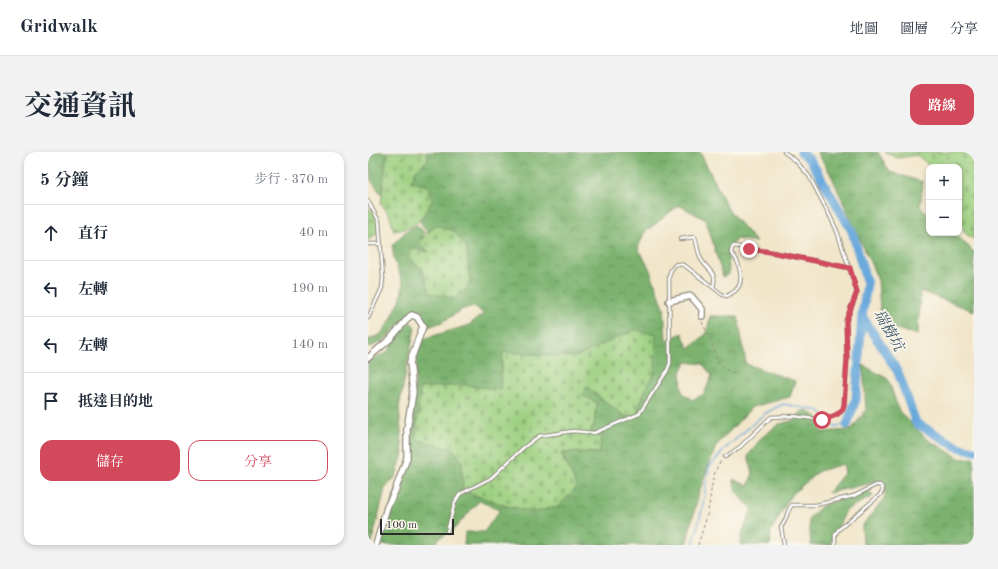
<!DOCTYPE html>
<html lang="zh-TW">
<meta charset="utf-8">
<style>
:root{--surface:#fff;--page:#f2f2f3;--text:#1f2937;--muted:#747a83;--line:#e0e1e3;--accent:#d1495b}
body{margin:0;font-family:"Old Standard TT","Noto Serif TC",serif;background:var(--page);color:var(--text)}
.controls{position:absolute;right:12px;top:12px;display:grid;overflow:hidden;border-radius:8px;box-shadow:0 2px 6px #0003}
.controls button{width:36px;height:36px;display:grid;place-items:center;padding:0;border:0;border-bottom:1px solid var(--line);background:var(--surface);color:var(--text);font:20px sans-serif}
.scale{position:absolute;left:12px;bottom:10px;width:74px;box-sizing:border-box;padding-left:4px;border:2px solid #2b2b2b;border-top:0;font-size:11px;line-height:14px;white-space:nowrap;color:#2b2b2b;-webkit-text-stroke:3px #fbf7ec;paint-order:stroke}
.stop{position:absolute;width:12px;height:12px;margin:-9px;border:3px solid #d1495b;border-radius:50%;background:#fff}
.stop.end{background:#d1495b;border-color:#fff;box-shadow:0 1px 4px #0008}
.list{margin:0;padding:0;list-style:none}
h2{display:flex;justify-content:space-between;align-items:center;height:52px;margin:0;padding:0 16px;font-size:17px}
h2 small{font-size:13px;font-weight:400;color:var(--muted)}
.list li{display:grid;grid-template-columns:26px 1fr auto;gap:12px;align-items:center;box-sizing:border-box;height:56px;padding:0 16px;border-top:1px solid var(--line)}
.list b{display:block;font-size:15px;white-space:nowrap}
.list em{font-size:13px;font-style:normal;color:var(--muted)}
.actions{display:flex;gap:8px;padding:12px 16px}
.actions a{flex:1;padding:9px 0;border:1px solid var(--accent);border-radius:12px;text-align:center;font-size:14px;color:var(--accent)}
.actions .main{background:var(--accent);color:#fff}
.icon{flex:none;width:22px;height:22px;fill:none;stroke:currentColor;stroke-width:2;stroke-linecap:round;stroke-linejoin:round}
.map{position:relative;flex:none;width:606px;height:393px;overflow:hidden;border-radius:12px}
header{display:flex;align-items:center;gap:24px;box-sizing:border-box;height:56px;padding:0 20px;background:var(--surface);border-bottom:1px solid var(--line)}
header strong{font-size:19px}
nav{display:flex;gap:22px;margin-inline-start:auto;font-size:14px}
.intro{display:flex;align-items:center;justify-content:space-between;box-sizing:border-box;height:96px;padding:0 24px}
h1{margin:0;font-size:28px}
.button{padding:10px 18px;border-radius:12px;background:var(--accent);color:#fff;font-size:14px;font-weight:700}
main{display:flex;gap:24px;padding:0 24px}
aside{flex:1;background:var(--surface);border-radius:12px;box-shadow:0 2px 6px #0003}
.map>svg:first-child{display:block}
</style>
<header>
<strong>Gridwalk</strong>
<nav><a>地圖</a><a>圖層</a><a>分享</a></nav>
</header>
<div class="intro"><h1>交通資訊</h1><a class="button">路線</a></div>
<main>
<aside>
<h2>5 分鐘<small>步行 · 370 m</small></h2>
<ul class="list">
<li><svg class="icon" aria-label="ahead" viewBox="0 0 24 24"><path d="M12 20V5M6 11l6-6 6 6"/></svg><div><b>直行</b></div><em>40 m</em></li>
<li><svg class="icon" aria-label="left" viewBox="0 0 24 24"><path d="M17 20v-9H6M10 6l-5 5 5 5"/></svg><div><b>左轉</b></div><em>190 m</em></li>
<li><svg class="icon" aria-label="left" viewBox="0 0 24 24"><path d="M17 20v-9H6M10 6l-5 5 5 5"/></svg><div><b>左轉</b></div><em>140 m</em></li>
<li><svg class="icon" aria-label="arrive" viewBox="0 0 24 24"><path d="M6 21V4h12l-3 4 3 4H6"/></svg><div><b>抵達目的地</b></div></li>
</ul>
<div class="actions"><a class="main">儲存</a><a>分享</a></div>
</aside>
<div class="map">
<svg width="606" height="393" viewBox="0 0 606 393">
<defs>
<pattern id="forest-crowns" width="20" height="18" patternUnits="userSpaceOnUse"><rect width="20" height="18" fill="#7cb26e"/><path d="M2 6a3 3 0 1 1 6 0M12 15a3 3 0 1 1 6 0" fill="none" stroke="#66915b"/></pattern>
<pattern id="cemetery-stones" width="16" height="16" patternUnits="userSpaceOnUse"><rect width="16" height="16" fill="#9bcf7f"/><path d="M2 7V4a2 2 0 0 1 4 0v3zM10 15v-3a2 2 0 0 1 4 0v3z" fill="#86b26e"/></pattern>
</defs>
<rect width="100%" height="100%" fill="#fbf7ec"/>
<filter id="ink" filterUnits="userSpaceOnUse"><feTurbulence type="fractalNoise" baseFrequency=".025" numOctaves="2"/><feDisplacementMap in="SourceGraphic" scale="8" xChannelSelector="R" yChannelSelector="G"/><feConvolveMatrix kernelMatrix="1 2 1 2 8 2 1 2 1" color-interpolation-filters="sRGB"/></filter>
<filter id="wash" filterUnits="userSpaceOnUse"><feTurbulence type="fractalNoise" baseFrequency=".012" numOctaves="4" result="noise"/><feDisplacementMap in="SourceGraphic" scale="16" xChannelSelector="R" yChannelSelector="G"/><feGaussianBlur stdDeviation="0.9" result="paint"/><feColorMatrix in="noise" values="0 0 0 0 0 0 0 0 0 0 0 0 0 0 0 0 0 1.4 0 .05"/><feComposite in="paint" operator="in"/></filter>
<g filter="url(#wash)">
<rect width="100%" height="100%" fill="#f1e6ca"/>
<g fill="url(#forest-crowns)" stroke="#546e4c" fill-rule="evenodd">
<polygon points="0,0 19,0 14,43 3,28"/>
<path d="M59,0H332L361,59L388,90L368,87L360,99L361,122L355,125L338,68L311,53L276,81L270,96L281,116L296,155L298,189L314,181L321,197L339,181L342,164H370L378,212L427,229L422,245L384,255L348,294L331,340L318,393H96L97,380H116L132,358L111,349L86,377L69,388V393H12L27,341L42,306L49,204L55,187L101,173L115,162L108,155L95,157L74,170L57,176C59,165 56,163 47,157L15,189L0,196V188L13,182L22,169L33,146L35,132L26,107L24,93L36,81L49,73L57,81L51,91L62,100L47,97L62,141L102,133L99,97L67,73L60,80L52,70L65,47L44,30L47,19L60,8ZM266,179L287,220L278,233L268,263L258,265L218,235L215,244L222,279L230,301L207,300L193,301L200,315L190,355L165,360L142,355L95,339L94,310L86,298L97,233L132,238L135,200L208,205ZM318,210L335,212L344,224L336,242L324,248L314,240L313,220Z"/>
<polygon points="449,0 510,0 522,20 555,30 552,55 561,62 561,81 586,81 606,100 606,159 552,139 550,183 513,173 510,128 463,23"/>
<polygon points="40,167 47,175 31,255 35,302 28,324 17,337 3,393 0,393 0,208 19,201"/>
<polygon points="495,213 520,227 531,259 559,287 593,307 606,306 606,393 495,393 494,374 517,345 517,332 508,330 460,341 477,320 475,312 451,319 423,343 403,379 402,393 373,393 373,384 384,357 369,341 365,327 380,334 385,321 380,304 393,286 411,272 427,268 433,260 438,258 452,267 453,280 483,278 498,258"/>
<polygon points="501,339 505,344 478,358 462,393 443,393 441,366 455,353"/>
</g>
<g fill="url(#cemetery-stones)" stroke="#637d55">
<path d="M19,0H59L60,8L47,19L44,30L60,34L65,47C53,67 51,76 26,79L21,62L13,52Z"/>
<polygon points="517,0 606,0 606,87 598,82 591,69 591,15 563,15 549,3 529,6"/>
<polygon points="0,55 9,66 10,80 0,89"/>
<polygon points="67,73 86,79 99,97 102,133 87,146 62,141 54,116 40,107 43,98 47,97 61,100 51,91"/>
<polygon points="266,178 288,182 287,220 279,233 268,263 258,265 218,235 215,244 229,251 226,273 222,279 233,286 231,301 207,300 193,301 209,335 190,355 166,360 142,355 95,339 94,310 86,298 48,287 52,236 97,233 132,238 135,200 208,205"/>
</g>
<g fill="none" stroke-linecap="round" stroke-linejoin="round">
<g stroke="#67a8db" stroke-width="1.5">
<polyline points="456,268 467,274 479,273"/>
<polyline points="325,393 334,357 341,315 359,295 396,262 415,252 453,259 455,263"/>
</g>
<g stroke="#67a8db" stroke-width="9">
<polyline points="433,0 443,9 484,79 499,132 494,164 488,247 479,273"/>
<polyline points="494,164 530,220 548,271 590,295 606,299"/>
</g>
</g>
</g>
<g filter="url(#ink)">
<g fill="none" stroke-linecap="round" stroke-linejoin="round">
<g stroke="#8e887a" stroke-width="4.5">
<g id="service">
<polyline points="0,49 11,69 15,126 14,136 0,166"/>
<path d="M312,87L327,85C329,92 330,101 333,107C339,119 350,119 345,135"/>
<polyline points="0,92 13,92"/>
<polyline points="357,305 372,295 403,265 425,264 454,268 472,261 475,258 476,253 479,207 478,169 489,140 469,79 461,62 441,24 428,9 416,0"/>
<path d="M79,380L87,350L92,342L123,326L155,296L171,284L205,279L226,281L271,262L299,219L302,211L301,124L303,118L308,112L316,113L355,143L359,144C363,142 369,138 371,134C375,125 371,107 363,101L364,96L366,94L403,100L482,116"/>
<path d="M416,393L413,375C420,367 418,359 424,353H448L486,344L508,333H512C516,337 515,339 512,343L470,378L467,383V393"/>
</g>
</g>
<g stroke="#8e887a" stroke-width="8">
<g id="minor">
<polyline points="301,149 323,144 334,157 334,164"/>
<polyline points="0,206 22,187 42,164 44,163 49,165 55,174 42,210 45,240 39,277 39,306 27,339 19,355 8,393"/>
</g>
</g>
<g stroke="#8e887a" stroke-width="1" stroke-dasharray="3 3" stroke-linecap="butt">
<path d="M334,170C337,177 341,184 344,191C349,207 350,217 368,222"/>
<path d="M330,393C334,380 339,366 341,353C344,337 343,321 354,308"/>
</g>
<use href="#service" stroke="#fff" stroke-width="2.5"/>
<use href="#minor" stroke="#fff" stroke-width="5.5"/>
</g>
</g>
<g fill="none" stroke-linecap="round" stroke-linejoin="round" filter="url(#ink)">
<path stroke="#d1495b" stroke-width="5" d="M381,97L403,100L482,116L489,140L478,169L479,207L476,253C474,263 463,265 454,268"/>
</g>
<g text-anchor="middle" stroke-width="3" stroke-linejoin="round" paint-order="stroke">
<g font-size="15" font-style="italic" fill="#405769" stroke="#fbf7ec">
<text transform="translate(521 178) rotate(60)" y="5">瑞樹坑</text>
</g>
</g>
</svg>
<div class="controls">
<button>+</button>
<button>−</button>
</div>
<div class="scale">100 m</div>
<div class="stop" style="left:454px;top:268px"></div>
<div class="stop end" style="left:381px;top:97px"></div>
</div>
</main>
